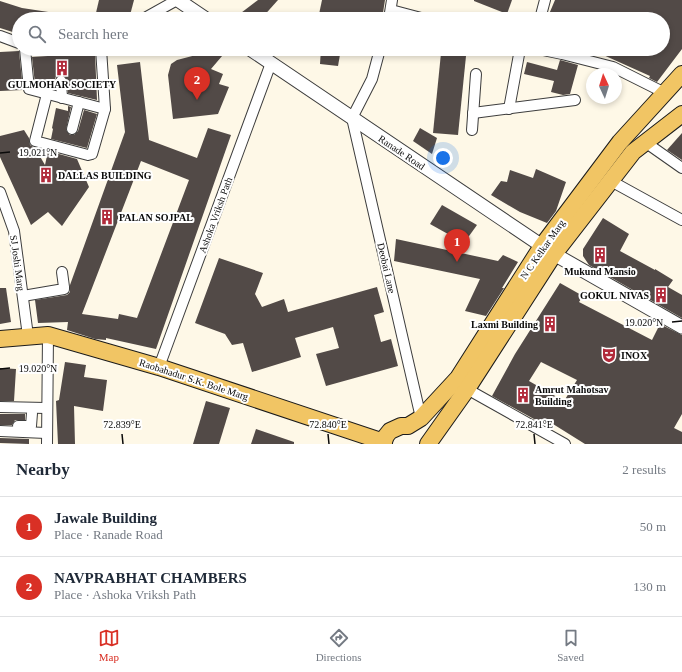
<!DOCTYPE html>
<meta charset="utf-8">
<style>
:root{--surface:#fff;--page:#f2f2f3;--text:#1f2937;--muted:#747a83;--line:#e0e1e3;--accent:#d93025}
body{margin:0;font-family:"Times New Roman",serif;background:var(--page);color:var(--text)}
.compass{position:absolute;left:586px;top:68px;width:36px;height:36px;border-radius:50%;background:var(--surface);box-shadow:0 2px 6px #0003;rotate:356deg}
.you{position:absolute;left:443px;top:158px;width:14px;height:14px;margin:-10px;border:3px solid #fff;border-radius:50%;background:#1a73e8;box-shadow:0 0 0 6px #1a73e833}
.badge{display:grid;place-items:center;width:26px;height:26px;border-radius:50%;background:var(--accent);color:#fff;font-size:13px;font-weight:700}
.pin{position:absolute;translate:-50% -33px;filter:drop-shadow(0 1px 2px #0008)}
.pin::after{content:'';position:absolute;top:21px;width:14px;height:12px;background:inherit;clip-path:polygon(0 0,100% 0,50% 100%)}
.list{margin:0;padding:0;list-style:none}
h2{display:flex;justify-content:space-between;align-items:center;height:52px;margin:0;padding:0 16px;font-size:17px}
h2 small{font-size:13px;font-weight:400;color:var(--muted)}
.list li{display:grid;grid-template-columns:26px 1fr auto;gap:12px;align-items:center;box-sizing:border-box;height:60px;padding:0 16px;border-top:1px solid var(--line)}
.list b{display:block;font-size:15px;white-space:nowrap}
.list p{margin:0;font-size:13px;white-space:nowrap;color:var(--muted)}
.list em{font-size:13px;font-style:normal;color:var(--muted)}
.icon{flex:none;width:22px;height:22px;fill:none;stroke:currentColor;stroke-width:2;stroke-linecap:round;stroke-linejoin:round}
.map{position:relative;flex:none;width:682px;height:444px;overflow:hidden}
.search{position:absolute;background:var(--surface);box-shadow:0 2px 6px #0003;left:12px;right:12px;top:12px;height:44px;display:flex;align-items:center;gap:10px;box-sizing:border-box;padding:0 14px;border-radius:22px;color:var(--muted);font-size:15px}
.sheet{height:172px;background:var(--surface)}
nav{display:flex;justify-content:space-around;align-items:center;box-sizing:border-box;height:56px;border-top:1px solid var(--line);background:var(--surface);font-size:11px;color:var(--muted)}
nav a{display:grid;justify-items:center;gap:2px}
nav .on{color:var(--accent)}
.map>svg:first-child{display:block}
</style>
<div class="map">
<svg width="682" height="444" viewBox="0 0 682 444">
<rect width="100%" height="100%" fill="#fef8e7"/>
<g fill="#524a47" fill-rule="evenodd">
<polygon points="99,0 134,0 129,19 103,19 95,17"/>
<polygon points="258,0 278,0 261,19 233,19"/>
<polygon points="322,0 385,0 382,19 318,19"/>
<polygon points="474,0 512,0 507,14 474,1"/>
<polygon points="555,0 682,0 682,49 657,82 649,78 650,76 590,49 663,49 663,19 547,19"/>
<polygon points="0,1 22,8 55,13 54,19 19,19 19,34 0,28"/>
<polygon points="191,49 228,49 211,69 223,74 219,84 229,87 218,114 173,119 168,75 171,64 177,60 200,54"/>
<polygon points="321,49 341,49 338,66 320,64"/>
<polygon points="19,51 23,90 0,91 0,52"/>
<polygon points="95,53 97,100 68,93 67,80 64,75 58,75 55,78 55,88 51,88 35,84 32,57"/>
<polygon points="441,53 466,56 458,135 433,133"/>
<polygon points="560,60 578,65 570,94 563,95 551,92 554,81 524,74 527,62 557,70"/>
<path d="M140,62L149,140L197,158L208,128L231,135L156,349L106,338V340L95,339L67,330L68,322L38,323L35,300L67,295L70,292V285L125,132L117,65ZM141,161L189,180L137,318L119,314L118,319L82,314Z"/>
<polygon points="68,106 71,107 66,130 70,135 74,135 78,131 84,110 97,114 87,148 51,139 53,129 52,128 56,108 68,111"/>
<polygon points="420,128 437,138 432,154 413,141"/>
<polygon points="24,130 29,138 30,145 35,148 45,165 48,151 77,159 89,187 62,226 48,212 31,225 0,157 0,136"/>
<polygon points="682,133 682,160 667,150"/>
<polygon points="536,169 566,182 556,211 547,223 520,212 491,195 501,181 507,182 510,170 533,178"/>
<polygon points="442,205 477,225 464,243 430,224"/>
<polygon points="603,218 629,234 620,251 655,270 655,269 673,280 668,287 682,295 682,318 589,265 583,256 583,249"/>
<polygon points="396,239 498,261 503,255 518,262 502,288 504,288 486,316 465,311 480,279 394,261"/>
<polygon points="219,258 263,273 255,294 262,307 284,299 288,312 377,287 384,312 374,315 381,342 391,339 398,366 326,386 316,354 339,348 333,327 295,338 301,357 252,372 243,343 232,345 225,334 195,323"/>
<path d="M560,283L583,296L579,302L652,340L660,324L682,335V414L674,428L682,432V444H585L545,419L543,424L492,396L515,354ZM541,362L577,380L564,401L529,381Z"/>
<polygon points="0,288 6,288 11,322 0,324"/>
<polygon points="65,362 86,365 84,377 107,380 103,411 74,406 75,444 58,444 56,401 59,400"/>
<polygon points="0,368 16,369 14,401 0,401"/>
<polygon points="206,401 230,408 219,444 193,444"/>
<polygon points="0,414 25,414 25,420 15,420 12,425 0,425"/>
<polygon points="256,429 294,442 294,444 251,444"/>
<polygon points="0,438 29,439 29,444 0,443"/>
</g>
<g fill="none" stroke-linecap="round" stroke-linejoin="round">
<g stroke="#3d3d3d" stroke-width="12">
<g id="minor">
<polyline points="391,10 425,19"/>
<polyline points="143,19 177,0"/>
<polyline points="389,19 392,0"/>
<polyline points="540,19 545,0"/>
<polyline points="0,36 19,43"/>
<polyline points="25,49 29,89 105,109"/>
<polyline points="380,49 372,79 352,118 421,418"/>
<polyline points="538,49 562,54 613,67 665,93"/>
<polyline points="61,81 62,98"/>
<polyline points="47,94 35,141 88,155 92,154 105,109 101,49"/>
<polyline points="509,109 520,49"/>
<polyline points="473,113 575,100"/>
<polyline points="72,129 79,102"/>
<polyline points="472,130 476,74"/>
<polyline points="645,142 682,168"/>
<polyline points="611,181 682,220"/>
<polyline points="0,192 14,231 28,336"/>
<polyline points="23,296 64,289 64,287 62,272"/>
<polyline points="159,367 271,63"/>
<polyline points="467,389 565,444"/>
<polyline points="0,407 46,408"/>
<polyline points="18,426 31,426 32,413"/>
<polyline points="0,431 46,433"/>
<polyline points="47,444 48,335"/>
</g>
</g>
<g stroke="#3d3d3d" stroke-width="15">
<g id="tertiary">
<polyline points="178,0 206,19"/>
<polyline points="250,49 554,254 682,327"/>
</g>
</g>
<g stroke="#1b1b1b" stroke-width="18">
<g id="primary">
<polyline points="0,339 48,335 159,367 384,442"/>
<polyline points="383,444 386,436 390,431 401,426 408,426 421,418 458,378 542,246 620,142 682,74"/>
<polyline points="428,444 467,389 554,254 633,152 682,114"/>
</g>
</g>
<use href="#minor" stroke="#fff" stroke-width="10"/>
<use href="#tertiary" stroke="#fff" stroke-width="13"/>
<use href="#primary" stroke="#f1c564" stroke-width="16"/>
</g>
<path fill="none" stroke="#0a0a0a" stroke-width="1.5" d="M0,153L10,152M672,322L682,321M0,369L10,368M122,434L123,444M328,434L329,444M534,434L535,444"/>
<defs>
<g id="building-bare" transform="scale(1.2)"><path d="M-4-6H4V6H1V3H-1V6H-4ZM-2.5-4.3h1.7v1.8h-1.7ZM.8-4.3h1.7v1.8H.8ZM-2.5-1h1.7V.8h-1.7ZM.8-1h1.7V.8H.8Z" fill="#b12a3a" stroke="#fff" stroke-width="2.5" paint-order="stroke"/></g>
<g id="theatre-bare" transform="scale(1.2)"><path d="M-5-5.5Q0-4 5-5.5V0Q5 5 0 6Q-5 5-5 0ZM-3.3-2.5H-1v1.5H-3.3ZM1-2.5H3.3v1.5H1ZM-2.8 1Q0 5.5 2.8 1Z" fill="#b12a3a" stroke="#fff" stroke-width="2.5" paint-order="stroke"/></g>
</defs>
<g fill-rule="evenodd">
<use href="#building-bare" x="62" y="68"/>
<use href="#building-bare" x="46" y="175"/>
<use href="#building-bare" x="107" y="217"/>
<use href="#building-bare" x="600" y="255"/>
<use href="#building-bare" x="661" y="295"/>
<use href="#building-bare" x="550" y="324"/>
<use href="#theatre-bare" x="609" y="355"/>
<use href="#building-bare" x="523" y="395"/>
</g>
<g text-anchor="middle" stroke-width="4" stroke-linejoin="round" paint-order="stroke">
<g font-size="10" font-weight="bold" fill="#0a0a0a" stroke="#fff" text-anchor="start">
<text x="62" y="88" text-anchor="middle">GULMOHAR SOCIETY</text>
<text x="58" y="179">DALLAS BUILDING</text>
<text x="119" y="221">PALAN SOJPAL</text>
<text x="600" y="275" text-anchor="middle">Mukund Mansio</text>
<text x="649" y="299" text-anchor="end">GOKUL NIVAS</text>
<text x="538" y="328" text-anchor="end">Laxmi Building</text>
<text x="621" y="359">INOX</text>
<text x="535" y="393">Amrut Mahotsav<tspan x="535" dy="12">Building</tspan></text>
</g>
<g font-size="10" fill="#0a0a0a" stroke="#fff">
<text transform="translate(402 152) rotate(34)" y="4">Ranade Road</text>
<text transform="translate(215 215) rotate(-70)" y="4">Ashoka Vriksh Path</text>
<text transform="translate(542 249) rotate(-55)" y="4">N C Kelkar Marg</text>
<text transform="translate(18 263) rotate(82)" y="4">SJ Joshi Marg</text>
<text transform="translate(387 268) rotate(77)" y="4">Deobai Lane</text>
<text transform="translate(194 379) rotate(18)" y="4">Raobahadur S.K. Bole Marg</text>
</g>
</g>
<g font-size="10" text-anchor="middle" fill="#0a0a0a" stroke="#fff" stroke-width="4" stroke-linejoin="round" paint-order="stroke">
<text x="38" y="156">19.021°N</text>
<text x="644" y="326">19.020°N</text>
<text x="38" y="372">19.020°N</text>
<text x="122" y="428">72.839°E</text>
<text x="328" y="428">72.840°E</text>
<text x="534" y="428">72.841°E</text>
</g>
</svg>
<svg class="compass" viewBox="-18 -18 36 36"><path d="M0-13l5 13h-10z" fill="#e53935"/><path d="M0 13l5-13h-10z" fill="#747a83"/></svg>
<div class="you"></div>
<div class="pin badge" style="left:457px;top:262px">1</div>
<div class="pin badge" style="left:197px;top:100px">2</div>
<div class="search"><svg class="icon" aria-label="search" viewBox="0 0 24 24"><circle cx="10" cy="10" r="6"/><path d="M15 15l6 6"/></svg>Search here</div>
</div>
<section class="sheet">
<h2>Nearby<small>2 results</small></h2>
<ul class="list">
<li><span class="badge">1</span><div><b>Jawale Building</b><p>Place · Ranade Road</p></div><em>50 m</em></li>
<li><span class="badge">2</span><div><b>NAVPRABHAT CHAMBERS</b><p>Place · Ashoka Vriksh Path</p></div><em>130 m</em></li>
</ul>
</section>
<nav>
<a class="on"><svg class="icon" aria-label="map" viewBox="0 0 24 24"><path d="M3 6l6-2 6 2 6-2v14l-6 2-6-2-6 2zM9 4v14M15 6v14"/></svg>Map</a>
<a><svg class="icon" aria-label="directions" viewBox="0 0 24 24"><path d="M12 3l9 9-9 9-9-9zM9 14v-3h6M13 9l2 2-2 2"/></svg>Directions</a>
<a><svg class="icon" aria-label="saved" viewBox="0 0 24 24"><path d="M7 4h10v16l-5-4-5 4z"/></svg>Saved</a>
</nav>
